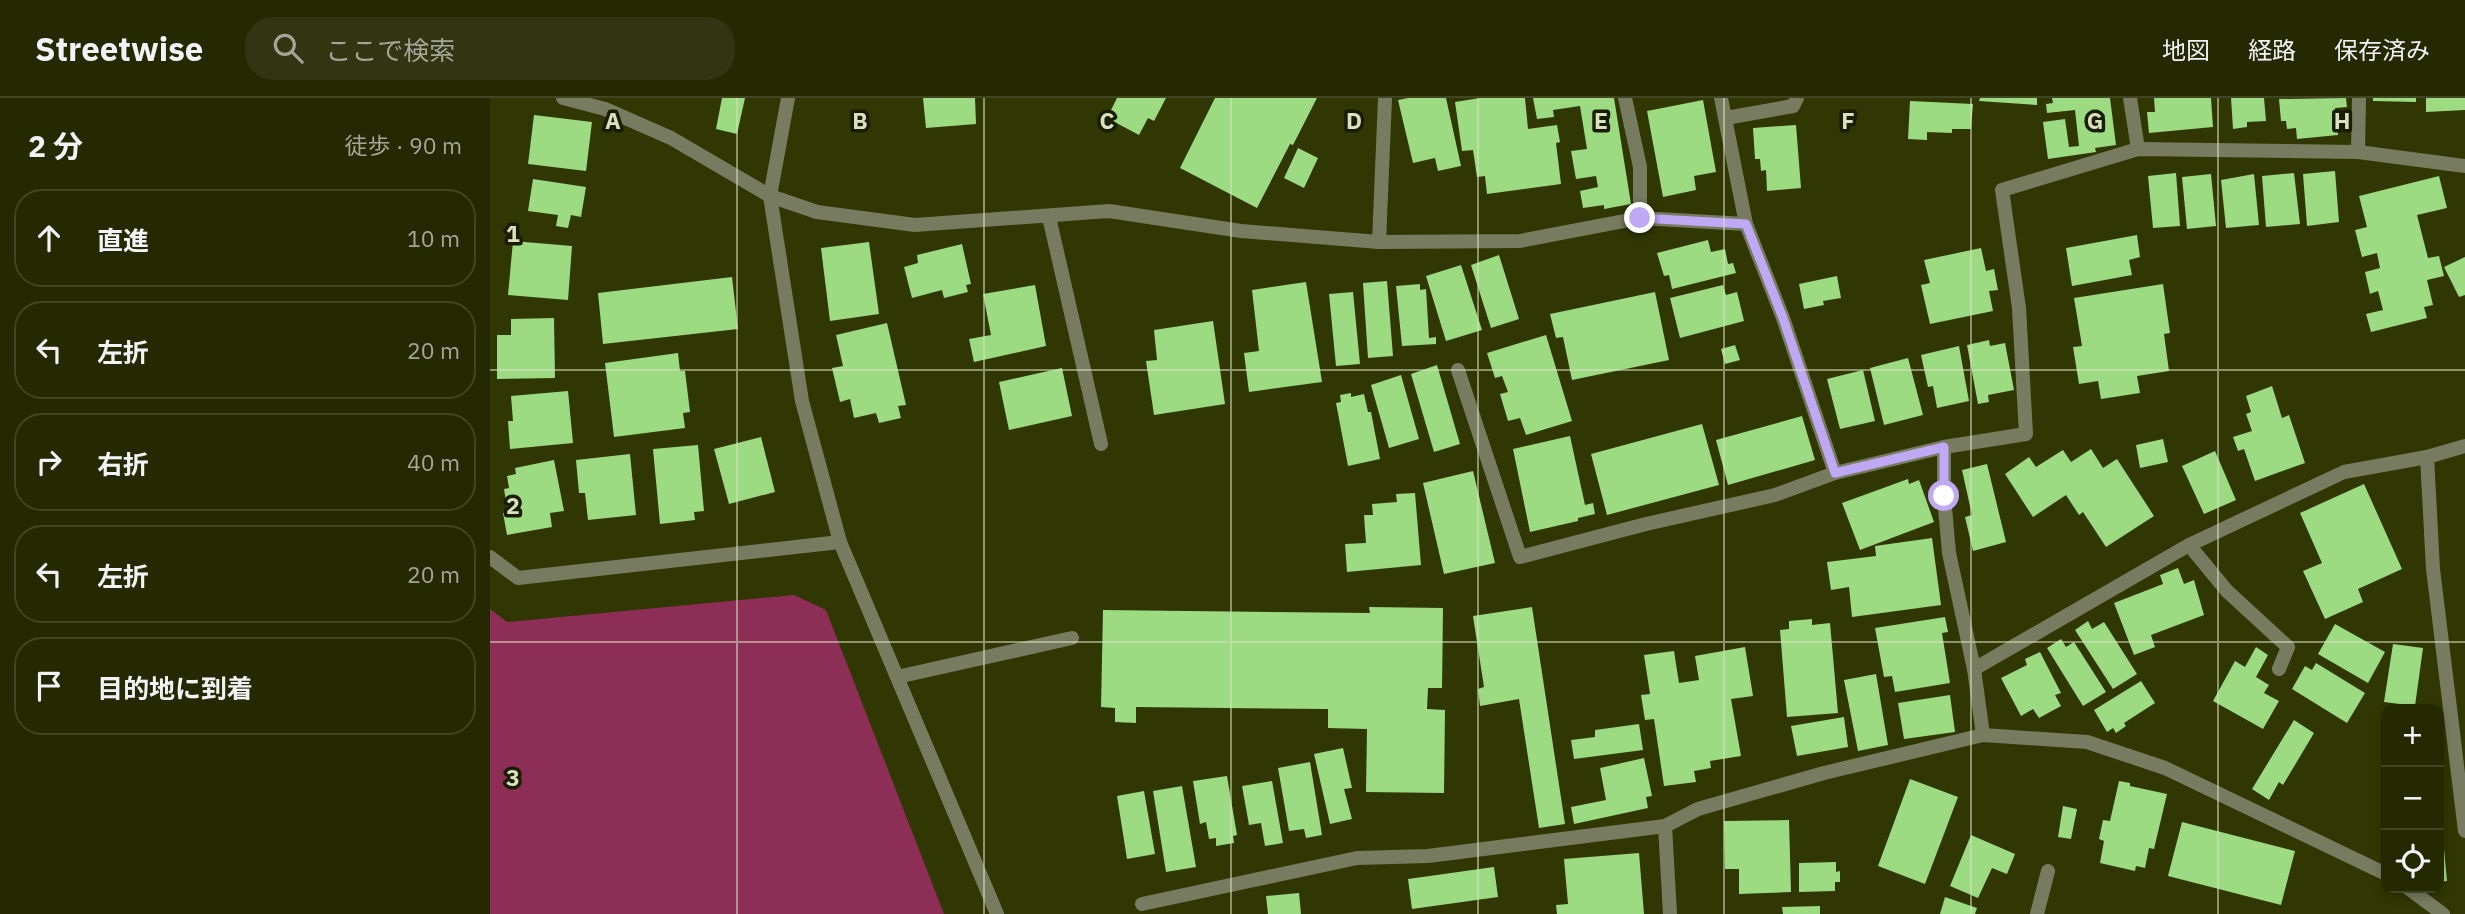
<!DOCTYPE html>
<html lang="ja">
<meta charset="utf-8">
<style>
:root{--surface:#252902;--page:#313511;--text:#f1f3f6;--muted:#a3a699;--line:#424524}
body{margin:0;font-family:"IBM Plex Sans","Noto Sans JP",sans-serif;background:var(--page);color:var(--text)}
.controls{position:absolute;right:21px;bottom:21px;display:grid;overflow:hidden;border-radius:14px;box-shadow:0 4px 10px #0003}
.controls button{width:63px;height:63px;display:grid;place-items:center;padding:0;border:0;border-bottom:2px solid var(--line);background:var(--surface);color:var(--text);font:35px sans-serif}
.stop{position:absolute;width:21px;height:21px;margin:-16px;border:5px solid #bfa9f4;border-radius:50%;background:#fff}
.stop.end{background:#bfa9f4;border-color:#fff;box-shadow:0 2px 7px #0008}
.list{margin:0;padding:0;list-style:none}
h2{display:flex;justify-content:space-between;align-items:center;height:91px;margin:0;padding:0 28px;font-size:30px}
h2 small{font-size:23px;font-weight:400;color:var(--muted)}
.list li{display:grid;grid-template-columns:46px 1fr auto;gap:21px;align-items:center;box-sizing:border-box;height:98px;margin:0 14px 14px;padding:0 14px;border:2px solid var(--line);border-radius:28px}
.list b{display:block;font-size:26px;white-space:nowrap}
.list em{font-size:23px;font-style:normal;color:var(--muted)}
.icon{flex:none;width:38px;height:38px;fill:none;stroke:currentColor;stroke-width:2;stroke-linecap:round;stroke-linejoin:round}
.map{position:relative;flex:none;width:1975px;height:816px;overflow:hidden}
header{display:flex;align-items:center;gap:42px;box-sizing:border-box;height:98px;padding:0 35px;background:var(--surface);border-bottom:2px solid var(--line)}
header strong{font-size:33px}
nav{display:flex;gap:38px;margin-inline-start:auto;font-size:24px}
.search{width:490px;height:63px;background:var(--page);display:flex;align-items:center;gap:18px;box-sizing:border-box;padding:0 24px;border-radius:28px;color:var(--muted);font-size:26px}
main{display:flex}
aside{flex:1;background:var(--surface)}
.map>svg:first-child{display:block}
</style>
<header>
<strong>Streetwise</strong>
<div class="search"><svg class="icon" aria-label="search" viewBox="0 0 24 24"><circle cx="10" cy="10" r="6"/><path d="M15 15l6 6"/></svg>ここで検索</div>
<nav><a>地図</a><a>経路</a><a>保存済み</a></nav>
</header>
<main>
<aside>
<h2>2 分<small>徒歩 · 90 m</small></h2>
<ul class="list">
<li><svg class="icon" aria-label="ahead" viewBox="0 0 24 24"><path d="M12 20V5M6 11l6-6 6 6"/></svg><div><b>直進</b></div><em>10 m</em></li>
<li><svg class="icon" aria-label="left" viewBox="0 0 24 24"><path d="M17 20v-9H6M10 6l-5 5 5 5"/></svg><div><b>左折</b></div><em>20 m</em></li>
<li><svg class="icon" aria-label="right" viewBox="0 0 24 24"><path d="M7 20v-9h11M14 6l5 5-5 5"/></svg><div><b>右折</b></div><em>40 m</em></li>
<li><svg class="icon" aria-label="left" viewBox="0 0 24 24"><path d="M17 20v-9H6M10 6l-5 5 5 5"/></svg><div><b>左折</b></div><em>20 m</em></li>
<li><svg class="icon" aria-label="arrive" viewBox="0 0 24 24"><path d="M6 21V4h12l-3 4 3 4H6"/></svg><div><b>目的地に到着</b></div></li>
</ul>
</aside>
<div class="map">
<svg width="1975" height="816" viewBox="0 0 1975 816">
<rect width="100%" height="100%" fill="#313702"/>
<polygon fill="#8d2e57" points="304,497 336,512 454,816 0,816 0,511 17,524"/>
<g fill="#9cdb82">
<polygon points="232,0 255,0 247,36 226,31"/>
<polygon points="433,0 485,0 486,26 436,30"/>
<polygon points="627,0 676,0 664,23 658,20 649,37 617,20"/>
<polygon points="725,0 827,0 803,47 800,46 767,110 690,70"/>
<polygon points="918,0 956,0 971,68 948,73 945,60 923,65 908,2"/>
<polygon points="990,0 1035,0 1038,31 1067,27 1070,44 1066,45 1071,86 997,96 995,78 987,79 983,52 972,53 965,4"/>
<polygon points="1043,0 1124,0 1141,106 1114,111 1114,107 1093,110 1090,93 1108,89 1106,78 1086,81 1081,53 1097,51 1090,8 1063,12 1064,19 1047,21"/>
<polygon points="1490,0 1547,0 1547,7 1489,3"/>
<polygon points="1562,0 1620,0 1626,47 1605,50 1606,54 1558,61 1553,24 1575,21 1579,49 1589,48 1585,12 1557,15 1556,6 1563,5"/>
<polygon points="1664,0 1721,0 1723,29 1659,35 1657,14 1665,14"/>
<polygon points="1741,0 1774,0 1776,23 1757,24 1757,29 1743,31"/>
<polygon points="1856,0 1857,9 1845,10 1848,37 1807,41 1806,30 1797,31 1796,23 1791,23 1789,1"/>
<polygon points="1883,0 1926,0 1926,4 1883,3"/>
<polygon points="1936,0 1975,0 1975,12 1936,14"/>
<polygon points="1213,2 1226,74 1204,78 1206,92 1173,99 1157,13"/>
<polygon points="1420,3 1483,6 1481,31 1462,31 1462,35 1437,34 1437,42 1418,41"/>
<polygon points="44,17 102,24 96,73 38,66"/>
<polygon points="1306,27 1311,90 1277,93 1276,72 1271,73 1270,61 1265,61 1263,30"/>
<polygon points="808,50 828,60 814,90 794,80"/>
<polygon points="1845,73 1849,124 1817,128 1813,76"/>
<polygon points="1686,75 1690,128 1663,130 1658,78"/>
<polygon points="1804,75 1810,126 1776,129 1772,78"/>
<polygon points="1721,76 1726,128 1697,131 1692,79"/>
<polygon points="1764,76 1769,127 1736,130 1731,82"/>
<polygon points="1949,78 1957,110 1927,117 1938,160 1949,158 1954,178 1937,182 1943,207 1934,209 1937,220 1881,234 1876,216 1893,212 1888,193 1880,196 1875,174 1890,170 1887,155 1872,159 1865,132 1877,129 1869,98"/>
<polygon points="43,81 96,89 91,119 81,117 78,130 66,128 68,117 38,113"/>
<polygon points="1647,137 1650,159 1639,162 1642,177 1582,188 1576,150"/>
<polygon points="1218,142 1221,154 1235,151 1238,166 1243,165 1246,175 1182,191 1179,177 1174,178 1167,155"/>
<polygon points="23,143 82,148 78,202 18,197"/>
<polygon points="379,144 389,216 340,223 331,150"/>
<polygon points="472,146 481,186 476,187 478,194 454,200 452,192 422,200 414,169 428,165 427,157"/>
<polygon points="1491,150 1496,173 1504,171 1508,192 1499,193 1503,213 1440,226 1431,187 1440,185 1434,162"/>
<polygon points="1009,157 1029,221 1001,230 981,167"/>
<polygon points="1975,159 1975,197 1969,199 1954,169"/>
<polygon points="971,167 992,232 956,243 936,178"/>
<polygon points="1347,178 1351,200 1333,203 1334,207 1314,211 1309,186"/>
<polygon points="242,179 248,231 113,246 108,195"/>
<polygon points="897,183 903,258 878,260 873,185"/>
<polygon points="816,184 832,284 759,294 754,255 769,253 762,192"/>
<polygon points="930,186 930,192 936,191 939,240 946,239 946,246 912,248 906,188"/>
<polygon points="1673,186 1680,235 1674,236 1679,273 1647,278 1650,295 1611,301 1608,283 1589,286 1583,249 1592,248 1584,200"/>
<polygon points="545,187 556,248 484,264 479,241 501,237 493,196"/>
<polygon points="1233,187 1236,197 1247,194 1254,223 1190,240 1180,200"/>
<polygon points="863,194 870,266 846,268 839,196"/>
<polygon points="1165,194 1179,262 1082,282 1073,239 1066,240 1060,216"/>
<polygon points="64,220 65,280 7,281 7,237 21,237 21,221"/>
<polygon points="723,223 735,306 664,317 656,263 667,262 664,232"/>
<polygon points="397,225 416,307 408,308 411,320 389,325 386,315 364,320 360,301 350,304 342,270 353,268 346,237"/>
<polygon points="1056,237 1082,323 1036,337 1030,320 1018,323 1010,296 1018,294 1012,278 1005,280 997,255"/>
<polygon points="1499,242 1500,248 1515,245 1524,292 1498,297 1499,304 1488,306 1477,247"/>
<polygon points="1245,247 1250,262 1235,266 1231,251"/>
<polygon points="1469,248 1479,303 1447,310 1443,288 1438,289 1431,257"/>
<polygon points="188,255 190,273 195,273 200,314 193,315 195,330 124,339 115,265"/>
<polygon points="1418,260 1433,317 1394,327 1380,270"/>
<polygon points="947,267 970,346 944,354 921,276"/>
<polygon points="572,270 582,318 519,332 509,284"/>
<polygon points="1373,272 1385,323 1350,331 1337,281"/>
<polygon points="911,277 929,341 899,350 881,287"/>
<polygon points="1782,288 1792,320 1799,317 1815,365 1765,383 1754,351 1748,353 1743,339 1762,333 1756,316 1761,314 1756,298"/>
<polygon points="78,293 83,345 20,351 18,323 23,323 21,298"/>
<polygon points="861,295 861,299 874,296 878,314 881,314 890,361 858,368 846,305 851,304 850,297"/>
<polygon points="1312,318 1325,362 1238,387 1226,342"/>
<polygon points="1212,326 1229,387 1117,417 1101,356"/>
<polygon points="1080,338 1095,407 1103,405 1105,416 1088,420 1088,423 1040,434 1023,351"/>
<polygon points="271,339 285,394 239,406 224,351"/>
<polygon points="1673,341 1678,364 1650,370 1646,347"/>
<polygon points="208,347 214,413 204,414 205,422 170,426 163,351"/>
<polygon points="1601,351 1613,370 1627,361 1664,418 1616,449 1593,414 1589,417 1576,397 1543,419 1515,376 1539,359 1546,369 1573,352 1581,364"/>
<polygon points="1725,353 1746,402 1714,416 1692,368"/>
<polygon points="140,356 146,417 98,422 95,395 89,395 86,362"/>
<polygon points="64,362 74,413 60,415 62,429 17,437 13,415 18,414 14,391 19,390 17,378 26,376 25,370"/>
<polygon points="1497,366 1516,444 1483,453 1475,419 1482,417 1472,372"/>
<polygon points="983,373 1005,465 954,476 933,385"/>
<polygon points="1418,381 1419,386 1429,382 1444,424 1370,452 1352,405"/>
<polygon points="1874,386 1912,471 1868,491 1873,504 1835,521 1813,473 1832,465 1810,415"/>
<polygon points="925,395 931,467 857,474 855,446 876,445 874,417 883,417 882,406 907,404 906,396"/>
<polygon points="1442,440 1451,507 1362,519 1359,489 1341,492 1337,464 1386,458 1385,448"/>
<polygon points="1688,470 1694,486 1704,482 1714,517 1661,537 1665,549 1644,557 1624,505 1673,486 1670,477"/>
<polygon points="879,509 953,510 952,590 938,590 937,611 955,612 954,695 876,694 877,631 838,630 838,611 646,609 646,625 625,624 625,610 611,609 613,512 880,515"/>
<polygon points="1042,509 1075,726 1049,730 1029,601 990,608 988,591 994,589 983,518"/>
<polygon points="1455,519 1458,534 1452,535 1460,585 1405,594 1402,578 1394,579 1385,530"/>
<polygon points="1322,521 1322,527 1340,525 1348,615 1297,619 1290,532 1299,531 1299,523"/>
<polygon points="1598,523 1602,531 1614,524 1647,576 1623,591 1585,532"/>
<polygon points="1845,526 1895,554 1878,585 1828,556"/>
<polygon points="1571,541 1576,549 1584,544 1616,594 1593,608 1557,550"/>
<polygon points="1903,546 1933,550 1925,608 1894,604"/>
<polygon points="1255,549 1263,598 1241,601 1251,658 1220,663 1221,670 1204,673 1206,684 1174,688 1164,621 1155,622 1151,597 1160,596 1154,557 1184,553 1189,585 1209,582 1205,558"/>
<polygon points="1766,549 1778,557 1766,579 1779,587 1774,595 1789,603 1773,631 1723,603 1745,563 1755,569"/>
<polygon points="1550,554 1571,595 1565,597 1571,608 1549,620 1543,611 1531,618 1511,580 1537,567 1535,561"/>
<polygon points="1826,565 1875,595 1857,625 1802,591 1815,568 1822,572"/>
<polygon points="1386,576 1398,647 1368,653 1354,582"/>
<polygon points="1651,583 1665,605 1634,625 1636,628 1626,635 1623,630 1617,634 1604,612"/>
<polygon points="1460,597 1465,634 1414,641 1408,605"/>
<polygon points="1354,619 1358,649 1307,658 1301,628"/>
<polygon points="1804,622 1824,635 1793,687 1789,684 1779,702 1762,691"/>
<polygon points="1149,626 1153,652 1084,661 1081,642 1105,639 1105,632"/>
<polygon points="1893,639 1896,639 1896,659 1894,659"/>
<polygon points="853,650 862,690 854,691 862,721 840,726 824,656"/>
<polygon points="1154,660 1162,698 1156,699 1158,710 1084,726 1081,709 1116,702 1110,670"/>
<polygon points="820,664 832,737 816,740 814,731 799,733 788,670"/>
<polygon points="737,678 747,737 743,738 744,745 726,748 726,740 719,741 716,724 710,726 703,683"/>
<polygon points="1420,681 1468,699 1435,786 1388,768"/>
<polygon points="782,683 793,745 775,748 771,725 759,727 752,688"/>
<polygon points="1629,683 1640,685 1640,688 1677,696 1664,751 1659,750 1655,770 1646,768 1645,773 1610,765 1614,743 1609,741 1613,722 1620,723"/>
<polygon points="692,688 706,769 676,774 663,693"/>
<polygon points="654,693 665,756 637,761 627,698"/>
<polygon points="1573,708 1587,711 1581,741 1568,739"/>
<polygon points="1949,718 1951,718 1957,783 1949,784"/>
<polygon points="1299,722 1301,794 1249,796 1249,771 1235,771 1234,723"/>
<polygon points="1692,724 1805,753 1791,807 1678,778"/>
<polygon points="1481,737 1525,756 1517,776 1502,770 1488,800 1460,788"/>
<polygon points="1149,755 1154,816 1067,816 1066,807 1078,806 1074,761"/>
<polygon points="1346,764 1346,774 1350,773 1350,784 1345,784 1345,793 1309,794 1309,765"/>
<polygon points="1004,769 1008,799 922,811 918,781"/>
<polygon points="809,795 811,816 778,816 776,798"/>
<polygon points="1455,799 1487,810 1485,816 1450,816"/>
<polygon points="1330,808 1330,816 1293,816 1292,809"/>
</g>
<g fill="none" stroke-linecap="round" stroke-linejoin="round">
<g stroke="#777c61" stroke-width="14">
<polyline points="73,0 115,11 181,40 280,98 327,114 425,127 619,113 751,133 889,144 1030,143 1150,120 1256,126 1293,220 1345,375 1454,349 1454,398 1459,455 1484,571 1493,637"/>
<polyline points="1135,0 1150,69 1150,120"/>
<polyline points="1231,0 1256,126"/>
<polyline points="1640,0 1648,51"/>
<polyline points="1236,20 1303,8 1307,0"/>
<polyline points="1868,54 1869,0"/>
<polyline points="559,119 611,346"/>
<polyline points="889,144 895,0"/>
<polyline points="968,272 1030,459 1156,426 1285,397 1345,375"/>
<polyline points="1454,349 1536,336 1529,210 1512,92 1648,51 1868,54 1975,68"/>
<polyline points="1937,359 1943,471 1975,733"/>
<polyline points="1699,447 1737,493 1798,549 1789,571"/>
<polyline points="0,459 28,480 350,444"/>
<polyline points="1484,571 1699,447 1854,374 1937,359 1975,348"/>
<polyline points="407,579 582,540"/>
<polyline points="1918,790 1953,816"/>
<polyline points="652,806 867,760 938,758 1175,728"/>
<polyline points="1180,816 1175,728 1208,711 1334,675 1493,637 1597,644 1675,670 1896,776"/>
<polyline points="1547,816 1558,773"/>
</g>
<polyline stroke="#777c61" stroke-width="14" points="298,0 280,98 312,303 350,444 507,816"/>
</g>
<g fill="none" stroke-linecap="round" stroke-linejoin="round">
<polyline stroke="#bfa9f4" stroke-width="9" points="1150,120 1256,126 1293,220 1345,375 1454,349 1454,398"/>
</g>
<path fill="none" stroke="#d9e1bf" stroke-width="2" stroke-opacity="0.55" d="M247,0V816M494,0V816M741,0V816M988,0V816M1234,0V816M1481,0V816M1728,0V816M0,272H1975M0,544H1975"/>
<g font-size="23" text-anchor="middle" font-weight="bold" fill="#d9e1bf" stroke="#191d03" stroke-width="7" stroke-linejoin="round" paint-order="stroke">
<text x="123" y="31">A</text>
<text x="370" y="31">B</text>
<text x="617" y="31">C</text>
<text x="864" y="31">D</text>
<text x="1111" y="31">E</text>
<text x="1358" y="31">F</text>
<text x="1605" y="31">G</text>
<text x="1852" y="31">H</text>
<text x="23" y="144">1</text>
<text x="23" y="416">2</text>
<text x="23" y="688">3</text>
</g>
</svg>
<div class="controls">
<button>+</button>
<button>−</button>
<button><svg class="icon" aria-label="locate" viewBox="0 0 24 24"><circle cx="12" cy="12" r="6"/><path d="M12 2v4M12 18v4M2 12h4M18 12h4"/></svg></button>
</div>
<div class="stop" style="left:1454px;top:398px"></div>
<div class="stop end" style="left:1150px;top:120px"></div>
</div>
</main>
